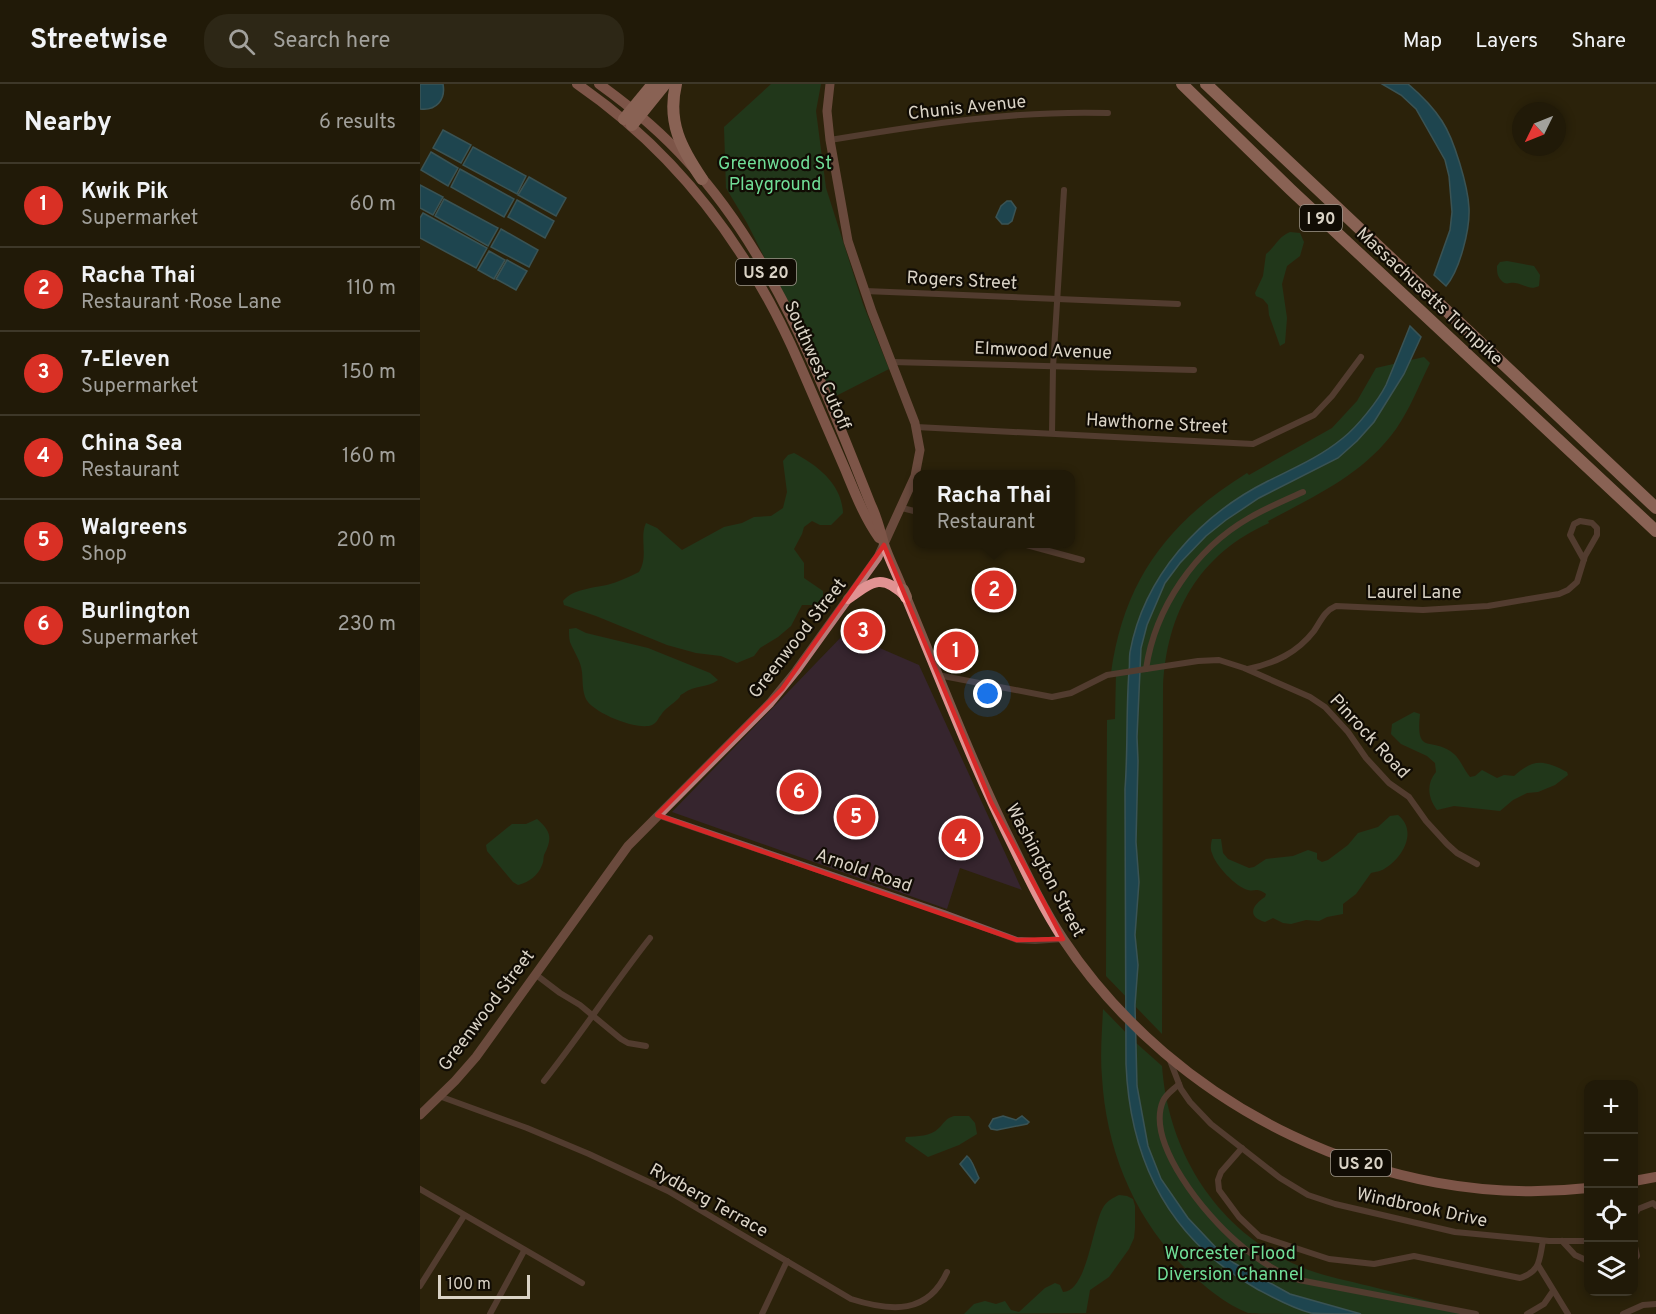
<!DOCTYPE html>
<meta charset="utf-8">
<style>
:root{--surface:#211a08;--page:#2d2716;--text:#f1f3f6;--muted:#a2a19c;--line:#3e3829;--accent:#d93025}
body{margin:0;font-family:Overpass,sans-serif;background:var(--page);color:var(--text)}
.controls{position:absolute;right:18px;bottom:18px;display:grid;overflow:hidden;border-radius:12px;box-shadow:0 3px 9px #0003}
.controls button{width:54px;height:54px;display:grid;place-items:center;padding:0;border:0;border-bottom:2px solid var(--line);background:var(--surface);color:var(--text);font:30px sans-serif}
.compass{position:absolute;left:1092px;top:18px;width:54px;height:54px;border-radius:50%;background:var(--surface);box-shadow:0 3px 9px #0003;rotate:227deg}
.scale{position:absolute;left:18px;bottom:15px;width:92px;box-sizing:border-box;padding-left:6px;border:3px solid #dad3c6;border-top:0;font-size:16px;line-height:21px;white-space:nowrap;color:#dad3c6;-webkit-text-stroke:4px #110c04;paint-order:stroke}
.you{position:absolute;left:568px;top:610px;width:21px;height:21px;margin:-15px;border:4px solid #fff;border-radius:50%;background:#1a73e8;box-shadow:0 0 0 9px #1a73e833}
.badge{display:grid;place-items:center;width:39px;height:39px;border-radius:50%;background:var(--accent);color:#fff;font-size:20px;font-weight:700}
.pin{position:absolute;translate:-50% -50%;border:3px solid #fff;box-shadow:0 2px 6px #0006}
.popup{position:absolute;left:493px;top:386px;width:162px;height:78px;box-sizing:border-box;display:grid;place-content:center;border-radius:12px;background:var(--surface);filter:drop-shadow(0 2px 4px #0005);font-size:20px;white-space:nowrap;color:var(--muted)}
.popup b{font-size:22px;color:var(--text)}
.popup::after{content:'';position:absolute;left:50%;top:100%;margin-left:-12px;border:12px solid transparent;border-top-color:var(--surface)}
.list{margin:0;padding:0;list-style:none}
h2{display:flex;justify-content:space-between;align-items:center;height:78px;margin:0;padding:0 24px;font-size:26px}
h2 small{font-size:20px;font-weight:400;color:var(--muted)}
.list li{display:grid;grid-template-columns:39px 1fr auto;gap:18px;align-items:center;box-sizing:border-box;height:84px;padding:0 24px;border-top:2px solid var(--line)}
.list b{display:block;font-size:22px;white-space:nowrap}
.list p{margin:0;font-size:20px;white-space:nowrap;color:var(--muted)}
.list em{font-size:20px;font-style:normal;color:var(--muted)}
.icon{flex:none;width:33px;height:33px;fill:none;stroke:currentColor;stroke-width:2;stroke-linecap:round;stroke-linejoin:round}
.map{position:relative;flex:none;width:1236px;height:1230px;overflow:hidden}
header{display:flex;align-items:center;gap:36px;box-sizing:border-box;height:84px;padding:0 30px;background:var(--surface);border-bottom:2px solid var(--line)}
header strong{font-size:28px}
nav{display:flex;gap:33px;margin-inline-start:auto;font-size:21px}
.search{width:420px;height:54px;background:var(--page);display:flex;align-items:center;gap:15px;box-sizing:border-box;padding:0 21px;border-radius:24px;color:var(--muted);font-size:22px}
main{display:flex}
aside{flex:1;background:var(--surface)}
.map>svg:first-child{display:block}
</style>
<header>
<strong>Streetwise</strong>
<div class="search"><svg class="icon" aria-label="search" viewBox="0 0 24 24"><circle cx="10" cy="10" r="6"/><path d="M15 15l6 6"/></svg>Search here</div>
<nav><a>Map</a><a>Layers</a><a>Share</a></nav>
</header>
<main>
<aside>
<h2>Nearby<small>6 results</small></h2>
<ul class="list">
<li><span class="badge">1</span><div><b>Kwik Pik</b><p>Supermarket</p></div><em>60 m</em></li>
<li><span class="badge">2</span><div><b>Racha Thai</b><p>Restaurant · Rose Lane</p></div><em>110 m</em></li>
<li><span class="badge">3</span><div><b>7-Eleven</b><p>Supermarket</p></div><em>150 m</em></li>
<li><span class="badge">4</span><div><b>China Sea</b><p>Restaurant</p></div><em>160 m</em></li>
<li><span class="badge">5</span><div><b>Walgreens</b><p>Shop</p></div><em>200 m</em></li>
<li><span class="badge">6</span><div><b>Burlington</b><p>Supermarket</p></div><em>230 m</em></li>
</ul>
</aside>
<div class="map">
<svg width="1236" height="1230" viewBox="0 0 1236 1230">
<rect width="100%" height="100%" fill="#2c220b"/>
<polygon fill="#36252e" points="425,549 499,581 602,806 540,784 527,825 252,728"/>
<g fill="#16502e">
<polygon points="351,0 401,0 396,27 406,104 443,220 469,285 408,316 384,252 327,139 306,104 304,43"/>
<path d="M870,148L880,149L884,158L880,172L867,182L862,200L867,234L865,259L860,262L849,231L848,221L843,215L836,212L835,209L843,192L846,170C856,162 858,153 870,148Z"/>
<path d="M1087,177L1114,182L1120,191L1119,202C1109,207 1105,200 1095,199C1089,198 1086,202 1081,196C1077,192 1077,187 1077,182L1080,178Z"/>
<path d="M1004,273L1010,279C999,301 990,325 976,345C944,390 895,412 848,437L849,439C779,470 746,529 743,604L742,950L686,892L687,636L695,635L696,590L691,589C704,496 748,438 827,389L829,391L912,344L937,317L956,284Z"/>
<path d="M374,369C397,381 422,400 423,429L411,441H400L392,437L384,443L382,450L374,465L384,479V494L403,507V512L396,521H382L371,542L358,553L340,564L334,572L317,579L301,572L276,569L247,561L176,532L144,521L143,517C153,505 173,504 187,501C198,498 209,493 219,488C229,472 219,454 226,439L237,444L262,466L304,443L322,439L334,433L351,432L363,424L367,408L363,377L368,371Z"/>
<path d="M156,544L166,549L228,564L290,589L298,596C288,604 274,601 264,609C257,613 263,610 258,615C252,621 245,624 241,631C238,634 237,639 232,641C218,647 173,629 166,615C162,606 163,597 162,588C161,577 154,568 150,558C149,554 149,549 149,545Z"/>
<path d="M994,628L1000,630C995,674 1013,651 1034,670C1040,675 1044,686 1050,693L1055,692L1062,686L1077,694L1084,691L1094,692C1114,674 1124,676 1147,688L1148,691L1135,701L1118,708L1107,709L1093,716L1080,727L1034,722L1017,726C1008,714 1006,700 1016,688L1015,679L1007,672L981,660L971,650L972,640Z"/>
<path d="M978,731C998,747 983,774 964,785C961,787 955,788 951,789L936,810L923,820V830L907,833L899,837L886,836L871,840L863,839L853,834L845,838C825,832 834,820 845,813L846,810C836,803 836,808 828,806C816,803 795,781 792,769C790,765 791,760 792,755H801L803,769L808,775L829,784L834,783L846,775L873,772L888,766L897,769V775L902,778L908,776L928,761L938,749L958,743L970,732Z"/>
<path d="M117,735C132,748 132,755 124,771C123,775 124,777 122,781C118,792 109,798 98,801L93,798L67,767L66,761L92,740H106Z"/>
<path d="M683,925L715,958L742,982C748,1069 798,1148 879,1182C901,1192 925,1196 949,1202C986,1211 1022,1221 1059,1230C1000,1230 941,1230 882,1230C870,1230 838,1230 828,1229C802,1219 778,1197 759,1178C711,1127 686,1062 682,993C680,971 682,948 683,925Z"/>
<path d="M534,1032H549L555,1039L557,1050L539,1061L508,1073L485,1057L486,1053C498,1052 510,1053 519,1044C524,1039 526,1034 534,1032Z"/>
<path d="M699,1111L707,1112L713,1115L715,1122V1144L714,1154L709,1165L689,1193L670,1206L666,1229L544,1230L554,1220L565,1217L576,1220L585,1217L591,1226L599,1228L625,1204L635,1199L640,1201L643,1208C668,1207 672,1140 684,1122C688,1116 693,1114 699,1111Z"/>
</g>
<g fill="#0f70a2" stroke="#4c8ead" stroke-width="1.5">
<path d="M0,0H23C26,16 16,27 0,25Z"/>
<path d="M962,0H988C1001,11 1013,23 1022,37C1034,55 1048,102 1049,124C1050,145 1040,186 1026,202L1014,191L1030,146L1032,128L1029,92L1025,76L996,25L981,11Z"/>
<polygon points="23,46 51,61 41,79 13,64"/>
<polygon points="53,63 106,92 97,110 43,81"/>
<polygon points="11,68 38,84 28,102 1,86"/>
<polygon points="40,85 94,115 84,133 31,103"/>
<polygon points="109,93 146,114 136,132 98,111"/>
<polygon points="0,101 23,113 13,131 0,124"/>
<polygon points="24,115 78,144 68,162 15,132"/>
<polygon points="97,116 134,137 125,154 88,133"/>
<polygon points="587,117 591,117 596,124 592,137 588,140 582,140 576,133 581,122"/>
<polygon points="3,129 67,164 56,184 0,154 0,134"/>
<polygon points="81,145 118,166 109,183 71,163"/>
<polygon points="69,167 85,176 74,195 58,186"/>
<polygon points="87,176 107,187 96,206 76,195"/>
<path d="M990,242L1001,253L984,290L954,338L937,357L918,374L839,414L806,436L786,452L760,479L745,499L727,541L721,564L717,653L718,677L716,758L719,798L715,851L718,881L715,921L717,1002L728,1062L741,1095L768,1134L802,1170L814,1179L870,1210L941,1230C926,1230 906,1230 891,1229C872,1224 854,1214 837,1205C750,1156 710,1079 706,980L705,705C708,666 706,626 709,587C710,581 709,574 710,568C724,492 780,431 848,397C874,384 900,373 923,354C937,343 958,317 966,301C974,282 982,262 990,242Z"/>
<polygon points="583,1032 596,1036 602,1032 609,1038 607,1040 577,1046 571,1045 569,1042 573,1035"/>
<path d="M547,1072C553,1076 555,1087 559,1094L555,1099L540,1080Z"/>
</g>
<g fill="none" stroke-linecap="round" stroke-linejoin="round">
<g stroke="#825b5b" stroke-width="6">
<path d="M410,56C501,41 595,26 688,29"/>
<polyline points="445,207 758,220"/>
<polyline points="472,278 774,286"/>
<polyline points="496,343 833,360 894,331 912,312 941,273"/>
<polyline points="632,349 633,283 644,106"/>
<polyline points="482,424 498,428"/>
<polyline points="603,460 662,476"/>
<path d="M726,585C735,524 775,465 829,434C846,424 865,416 883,408"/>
<path d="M828,585C855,579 877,569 894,547C901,537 904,527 916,522L1003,526L1068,522L1139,510L1148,506L1157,498L1165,472L1177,451V444L1172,439L1160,437L1154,440L1150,451L1164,476"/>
<polyline points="518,591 632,613 651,609 687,591 778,577 799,576 824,584 890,613 905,623 928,648 946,674 969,699 989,713 1006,737 1027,760 1037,769 1057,780"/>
<polyline points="237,731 524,829 597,856 615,857 643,855"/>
<polyline points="115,890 140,909 160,921 201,955 208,959 226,962"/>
<polyline points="749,974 761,1005 770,1018 791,1040 860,1094 888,1111 915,1120 1035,1148 1129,1157 1168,1157"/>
<path d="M124,997C161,950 193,901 230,854"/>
<path d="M759,1000C753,1006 746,1010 743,1017C725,1059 787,1133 817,1158C835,1174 856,1188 879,1196L1056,1230"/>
<path d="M19,1012L107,1044L169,1070L248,1107L431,1215C472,1228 508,1230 527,1188"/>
<path d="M822,1064L801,1088L798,1096L799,1106L819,1133L839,1152L909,1175L954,1180L994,1172L1100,1194C1121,1187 1119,1176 1123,1157"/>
<polyline points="0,1105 162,1199"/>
<polyline points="1214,1131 1218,1125 1233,1119 1236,1122"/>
<polyline points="1142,1157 1155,1171 1168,1177"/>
<polyline points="1214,1158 1217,1172 1214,1176"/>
<polyline points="1118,1181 1148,1230"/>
<polyline points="0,1202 44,1132"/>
<polyline points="70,1230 104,1167"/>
<polyline points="342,1230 367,1177"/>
<polyline points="1107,1230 1124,1220 1133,1207"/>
<polyline points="1203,1230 1223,1221 1236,1220"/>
</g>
<polyline stroke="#b77b7a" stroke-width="9" points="0,1031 35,997 56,973 208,762 350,619 376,587 458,473 495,392 500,366 495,339 452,228 428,157 410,56 407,27 410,0"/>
<g stroke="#e19292" stroke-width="10">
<path d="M157,0C260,71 331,167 380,281C395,316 410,351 425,385C435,409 444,433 459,454"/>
<path d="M179,0C211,23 242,49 268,78C355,172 404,303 451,421C457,433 460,446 464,460C469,475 477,490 483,506"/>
<path d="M428,515C453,497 462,489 486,513C521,597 553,682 594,764C609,795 624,826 643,855C755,1024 966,1127 1168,1104"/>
<polyline points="1214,1097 1236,1093"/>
</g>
<g stroke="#fbafae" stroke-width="12">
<path d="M256,0C247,38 261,64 282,95"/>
<polyline points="762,0 871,106 1236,447"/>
<polyline points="786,0 1236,424"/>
<polyline points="204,35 233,0"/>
<polyline points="212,41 245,0"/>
<polyline points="483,506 486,513"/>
</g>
</g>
<path d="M0 0H1236V1230H0ZM464,461L571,718L643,855L597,856L237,731L362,605Z" fill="#2c220b" fill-opacity=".55" fill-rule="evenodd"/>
<path fill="none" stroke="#d62828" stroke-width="4.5" stroke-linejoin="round" d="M464,461L571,718L643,855L597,856L237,731L362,605Z"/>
<g text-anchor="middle" stroke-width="4.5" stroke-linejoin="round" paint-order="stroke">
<g fill="#110c04" stroke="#9e978c" stroke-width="1.5">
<rect x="880" y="121" width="42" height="26" rx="4.5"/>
<rect x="316" y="175" width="60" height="26" rx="4.5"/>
<rect x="911" y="1066" width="60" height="26" rx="4.5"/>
</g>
<g font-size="16" font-weight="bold" fill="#dad3c6">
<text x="901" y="140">I 90</text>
<text x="346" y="194">US 20</text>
<text x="941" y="1085">US 20</text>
</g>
<g font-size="18" fill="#dad3c6" stroke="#110c04">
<text transform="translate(547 23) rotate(-6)" y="6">Chunis Avenue</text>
<text transform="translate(542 196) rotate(3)" y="6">Rogers Street</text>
<text transform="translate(1010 212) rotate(43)" y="6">Massachusetts Turnpike</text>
<text transform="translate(623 266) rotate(2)" y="6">Elmwood Avenue</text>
<text transform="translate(398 281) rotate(66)" y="6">Southwest Cutoff</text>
<text transform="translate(737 339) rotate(3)" y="6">Hawthorne Street</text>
<text x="994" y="514">Laurel Lane</text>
<text transform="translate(377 554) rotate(-52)" y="6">Greenwood Street</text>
<text transform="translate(950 652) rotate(47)" y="6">Pinrock Road</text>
<text transform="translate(444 786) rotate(19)" y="6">Arnold Road</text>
<text transform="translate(626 786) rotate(62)" y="6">Washington Street</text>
<text transform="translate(66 926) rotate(-53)" y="6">Greenwood Street</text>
<text transform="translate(289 1116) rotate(29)" y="6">Rydberg Terrace</text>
<text transform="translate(1002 1123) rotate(12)" y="6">Windbrook Drive</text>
</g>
<g font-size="18" fill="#70dd97" stroke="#110c04">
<text x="355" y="85">Greenwood St<tspan x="355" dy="21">Playground</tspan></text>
<text x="810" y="1175">Worcester Flood<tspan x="810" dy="21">Diversion Channel</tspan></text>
</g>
</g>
</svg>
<div class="controls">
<button>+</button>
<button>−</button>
<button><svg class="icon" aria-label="locate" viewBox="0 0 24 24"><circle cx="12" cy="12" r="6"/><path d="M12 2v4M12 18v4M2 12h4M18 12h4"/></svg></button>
<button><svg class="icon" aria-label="layers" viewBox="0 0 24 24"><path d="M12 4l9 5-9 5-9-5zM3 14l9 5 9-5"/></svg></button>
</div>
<svg class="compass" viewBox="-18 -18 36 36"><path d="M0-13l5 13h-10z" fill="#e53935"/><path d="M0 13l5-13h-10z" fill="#a2a19c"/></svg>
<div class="scale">100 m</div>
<div class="you"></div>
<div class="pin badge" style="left:536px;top:567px">1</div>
<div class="pin badge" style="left:574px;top:506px">2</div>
<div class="popup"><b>Racha Thai</b>Restaurant</div>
<div class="pin badge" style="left:443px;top:547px">3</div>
<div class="pin badge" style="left:541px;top:754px">4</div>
<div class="pin badge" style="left:436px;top:733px">5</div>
<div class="pin badge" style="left:379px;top:708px">6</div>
</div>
</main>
